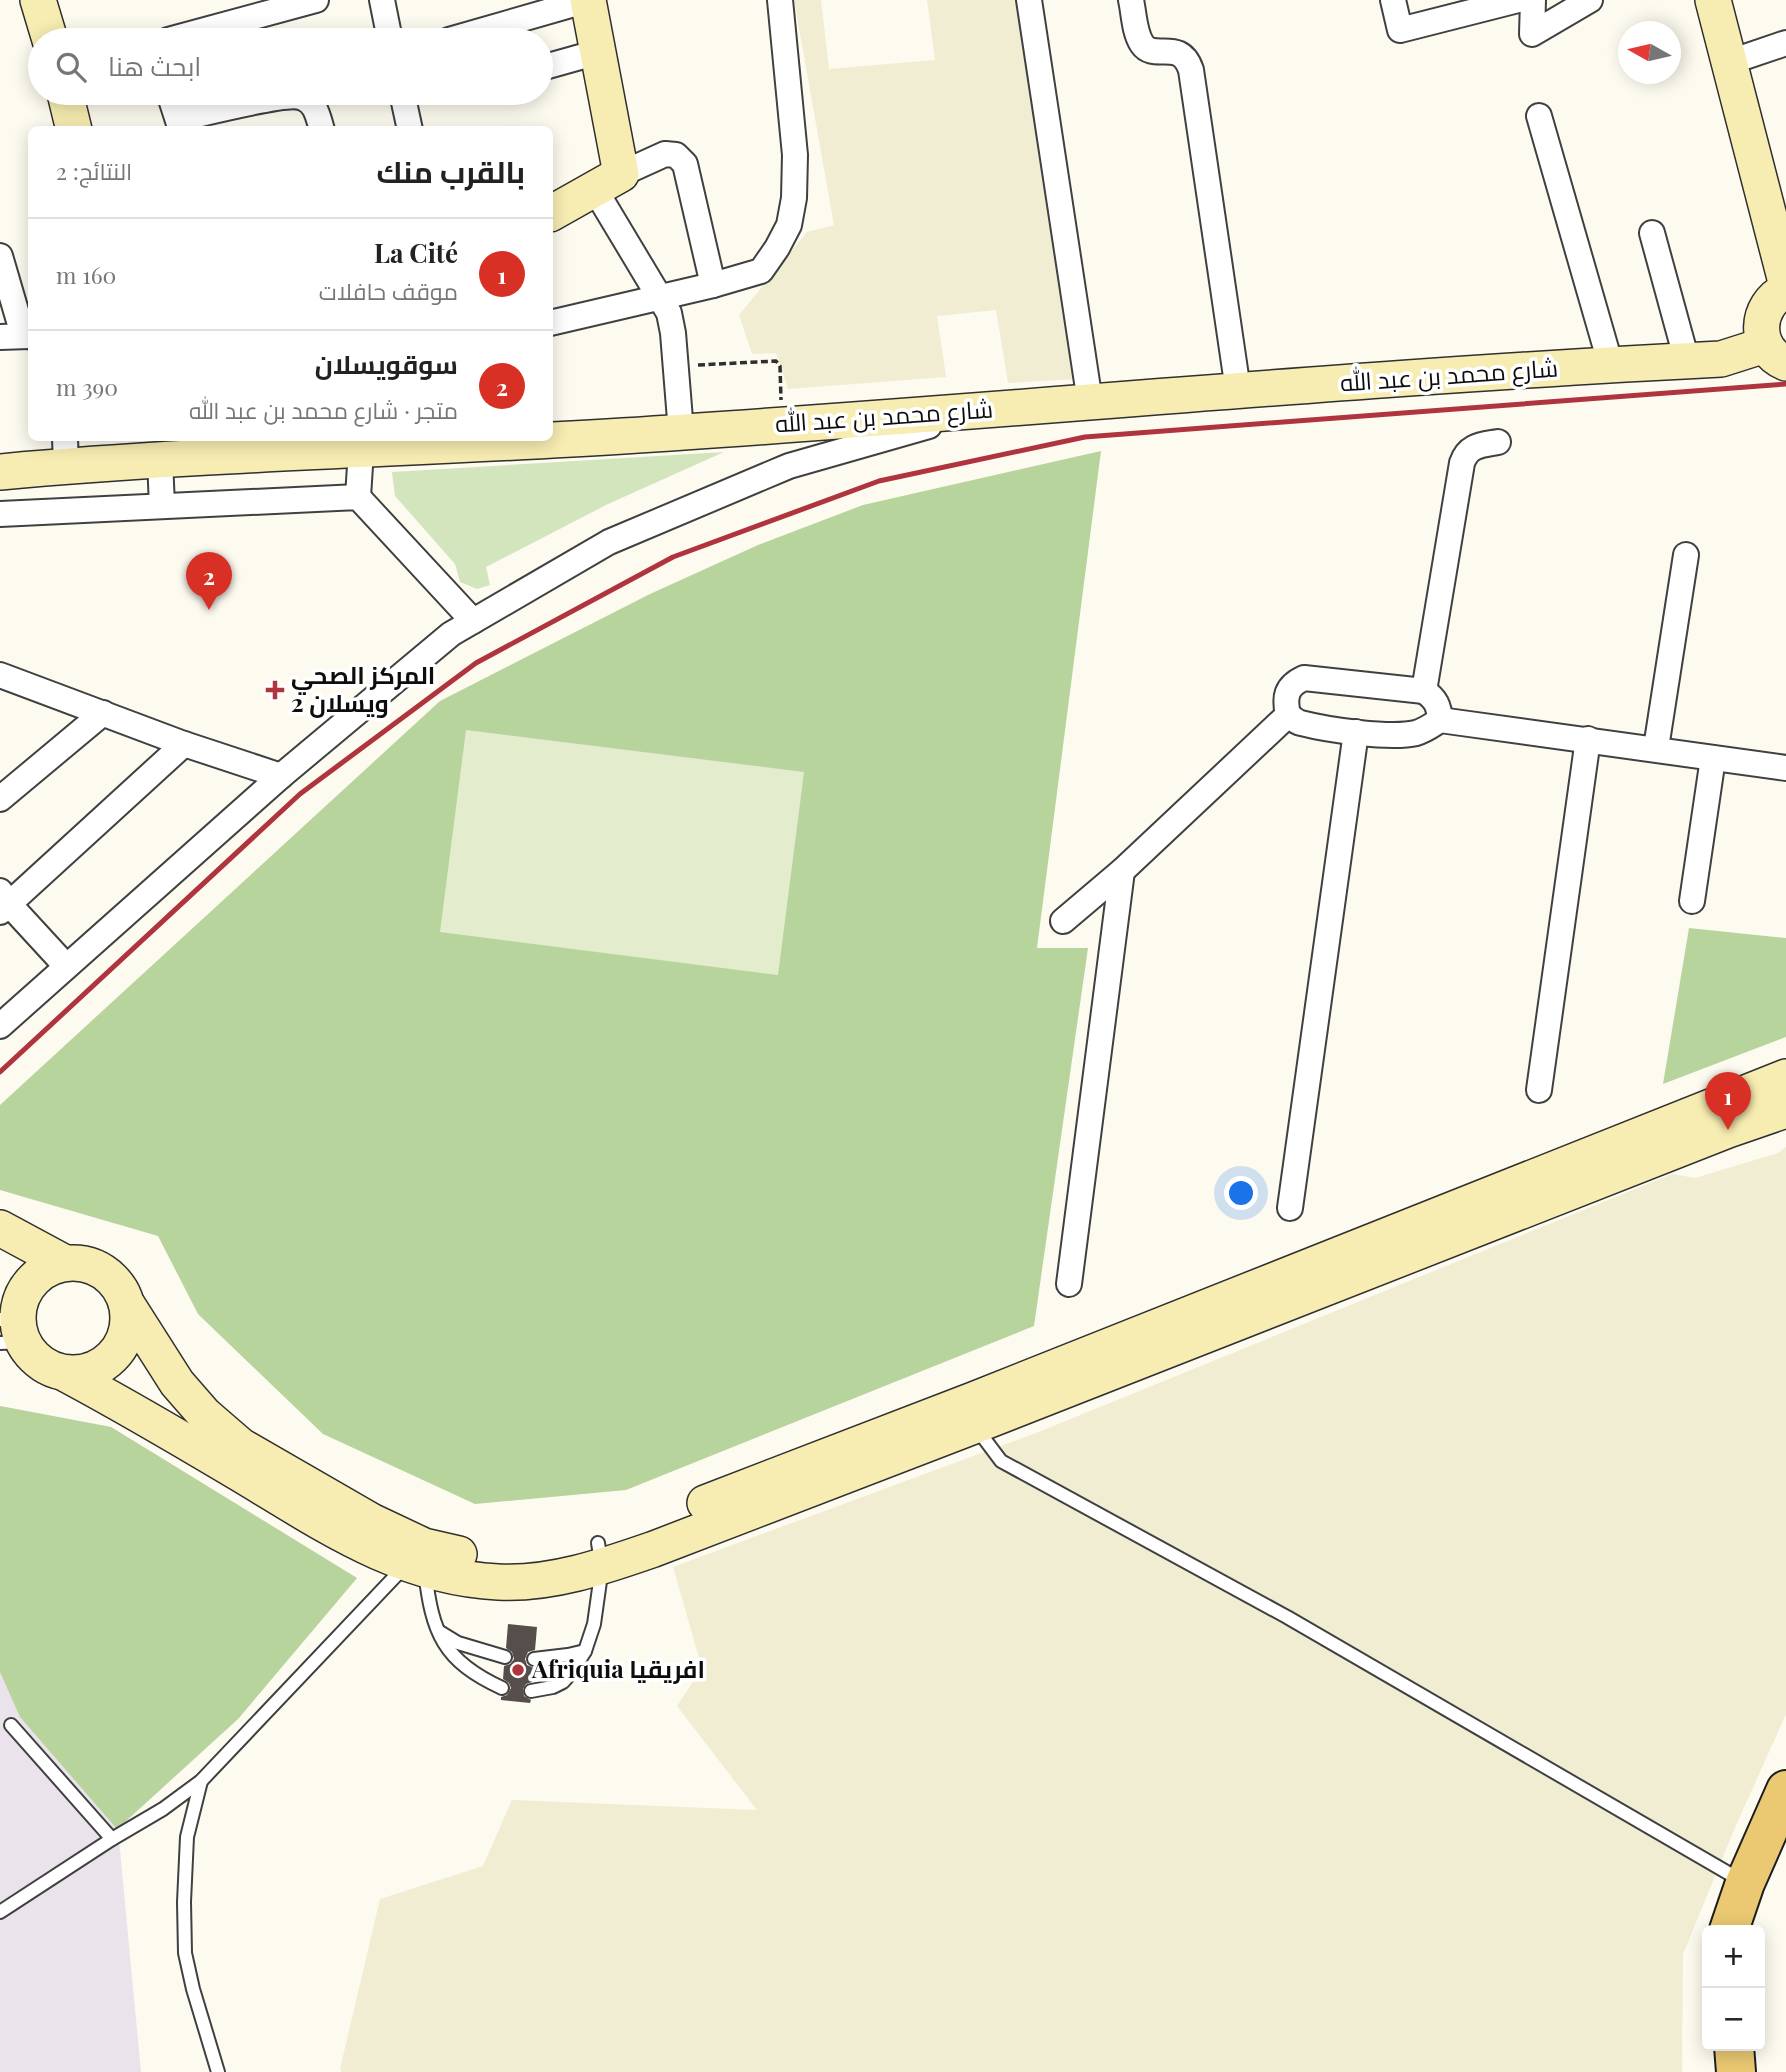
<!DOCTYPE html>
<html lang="ar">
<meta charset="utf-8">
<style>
:root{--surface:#fff;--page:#f6f6f6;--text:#222;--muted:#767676;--line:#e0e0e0;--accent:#d93025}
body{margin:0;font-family:"Playfair Display",Cairo,serif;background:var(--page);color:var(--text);direction:rtl}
.controls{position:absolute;right:21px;bottom:21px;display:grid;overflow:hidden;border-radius:10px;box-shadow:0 4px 18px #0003}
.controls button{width:63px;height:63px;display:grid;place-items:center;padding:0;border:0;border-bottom:2px solid var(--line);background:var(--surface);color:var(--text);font:35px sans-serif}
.compass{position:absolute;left:1618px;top:21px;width:63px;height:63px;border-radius:50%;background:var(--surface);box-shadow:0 4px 18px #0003;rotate:278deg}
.you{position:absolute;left:1242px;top:1194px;width:24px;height:24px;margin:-18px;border:5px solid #fff;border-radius:50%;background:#1a73e8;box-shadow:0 0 0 10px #1a73e833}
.badge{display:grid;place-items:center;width:46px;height:46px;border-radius:50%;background:var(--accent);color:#fff;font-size:23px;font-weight:700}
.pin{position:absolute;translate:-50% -58px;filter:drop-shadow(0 2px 4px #0008)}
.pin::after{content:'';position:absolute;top:37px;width:24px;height:21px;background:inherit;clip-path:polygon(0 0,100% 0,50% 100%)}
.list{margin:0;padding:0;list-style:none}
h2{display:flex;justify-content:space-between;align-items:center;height:91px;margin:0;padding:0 28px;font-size:30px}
h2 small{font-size:23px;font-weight:400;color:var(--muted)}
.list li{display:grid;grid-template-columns:46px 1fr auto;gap:21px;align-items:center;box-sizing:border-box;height:112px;padding:0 28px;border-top:2px solid var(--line)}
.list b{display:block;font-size:26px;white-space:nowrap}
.list p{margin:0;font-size:23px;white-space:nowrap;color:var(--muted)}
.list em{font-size:23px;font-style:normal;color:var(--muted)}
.icon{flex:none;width:38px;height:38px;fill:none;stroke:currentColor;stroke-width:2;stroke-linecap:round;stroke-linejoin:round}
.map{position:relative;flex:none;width:1786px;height:2072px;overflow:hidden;direction:ltr}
.search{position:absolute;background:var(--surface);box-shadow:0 4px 18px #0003;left:28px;top:28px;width:525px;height:77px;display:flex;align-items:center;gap:18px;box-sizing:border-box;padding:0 24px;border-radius:38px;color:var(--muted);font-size:26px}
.panel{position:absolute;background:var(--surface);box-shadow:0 4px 18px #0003;left:28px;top:126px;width:525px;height:315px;border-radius:10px;direction:rtl}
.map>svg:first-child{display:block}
</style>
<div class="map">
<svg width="1786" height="2072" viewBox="0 0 1786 2072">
<rect width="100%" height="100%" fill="#fdfaef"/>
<polygon fill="#eae3eb" points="0,1406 111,1427 357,1578 238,1719 118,1829 141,2072 0,2072"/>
<g fill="#f1edd2">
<polygon points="794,0 821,0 829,69 935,60 927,0 1018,0 1079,379 1008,383 996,310 937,316 946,377 788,389 776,353 752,354 739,315 807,232 834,225"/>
<polygon points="1786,1147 1786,1714 1734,1830 1683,1954 1682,2072 341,2072 340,2069 380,1899 483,1866 512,1800 757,1810 677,1706 702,1668 673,1567 1041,1431 1672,1174 1695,1178 1778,1153"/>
</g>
<polygon fill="#d3e5bc" points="724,452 608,504 486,567 490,585 477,589 460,582 455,564 395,496 392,472"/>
<g fill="#b8d49d">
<polygon points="1101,451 1037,948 1088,948 1034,1326 626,1490 475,1504 323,1434 198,1314 158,1236 0,1190 0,1105 440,701 650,594 758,545 863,505"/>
<polygon points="1689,928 1786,938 1786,1037 1663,1084"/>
<polygon points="0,1406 111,1427 357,1578 238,1719 117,1829 20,1717 0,1672"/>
</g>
<polygon fill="#e3edcd" points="466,730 804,772 778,975 440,932"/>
<polygon fill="#554e4b" points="508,1624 537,1627 535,1650 528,1652 525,1659 527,1665 534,1668 532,1682 526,1684 523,1689 524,1696 531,1700 530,1703 501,1700 501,1697 507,1695 511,1688 509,1683 503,1679 504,1666 510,1664 514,1659 512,1652 506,1648"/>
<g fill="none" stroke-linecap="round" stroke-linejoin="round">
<g stroke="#404040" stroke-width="16">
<g id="lane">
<polyline points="0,1319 19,1328"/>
<polyline points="0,1343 23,1342"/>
<polyline points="977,1429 1001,1461 1287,1617 1742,1881"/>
<path d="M425,1571C432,1633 443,1661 502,1688"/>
<polyline points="440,1632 458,1643 505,1657"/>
<polyline points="534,1659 568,1655 585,1651"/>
<polyline points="531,1691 553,1687 563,1682 572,1672 585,1651 594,1624 602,1567 598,1543"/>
<polyline points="11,1725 112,1839"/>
<polyline points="201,1781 187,1837 184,1902 185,1953 193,1989 218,2072"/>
<polyline points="0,1912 112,1839 163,1809 201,1781 406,1565"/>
</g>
</g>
<g stroke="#404040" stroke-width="28">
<g id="street">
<polyline points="382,0 390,40"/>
<polyline points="1029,0 1090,402"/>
<path d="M1131,0C1134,13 1134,32 1142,44C1154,62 1180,37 1191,70L1238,390"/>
<polyline points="1393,0 1400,30 1518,0"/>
<polyline points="1533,0 1532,34 1590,0"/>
<polyline points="168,40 316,0"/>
<polyline points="449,40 588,0"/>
<polyline points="1730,62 1786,43"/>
<polyline points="541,68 598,52"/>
<polyline points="169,93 181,130"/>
<polyline points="402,93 410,130"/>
<polyline points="1539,116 1611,366"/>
<path d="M178,119C199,115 288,91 303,98C316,103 318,117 322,130"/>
<polyline points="621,174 665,154 676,155 685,164 713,285"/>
<polyline points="594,188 669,313 673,333 681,432"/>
<polyline points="1652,233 1687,361"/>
<polyline points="0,256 19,321 23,329 32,337"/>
<polyline points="550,323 713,285 761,271 777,248 789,225 794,198 795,155 780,0"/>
<polyline points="0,337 29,336"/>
<polyline points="65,438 66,466"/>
<polyline points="160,460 162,506"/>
<polyline points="358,497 361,450"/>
<polyline points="0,514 358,497 473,621"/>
<polyline points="0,675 184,744 281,776"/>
<path d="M1288,715C1284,697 1286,686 1304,678L1424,691"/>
<path d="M1440,720C1439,706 1436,699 1424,691L1462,463C1468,445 1481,445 1498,442"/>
<polyline points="1656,748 1686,555"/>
<polyline points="0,799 103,713"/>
<polyline points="0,891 9,904 184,744"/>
<polyline points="1692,901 1713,758"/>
<polyline points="0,912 9,904 66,966"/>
<path d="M1063,921L1122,871L1288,715C1292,718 1296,722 1301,723C1328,730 1390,739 1416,733C1426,730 1432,725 1440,720L1786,768"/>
<polyline points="0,1026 281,776 451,634 609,542 789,466 929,426"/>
<polyline points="1539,1090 1588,739"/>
<polyline points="1290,1208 1356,732"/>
<polyline points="1069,1284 1122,871"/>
</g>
</g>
<g stroke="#2f2f2f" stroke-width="38">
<g id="secondary">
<polyline points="38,0 50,40"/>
<polyline points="1713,0 1786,282"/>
<polyline points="65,93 74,130"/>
<polyline points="550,214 621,174 588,0"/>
<path d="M1786,290C1755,305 1752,349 1786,363"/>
<path d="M0,472C207,453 415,449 623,436C989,413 1354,377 1721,359L1765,345"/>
<polyline points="0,1228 65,1263"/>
<circle cx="73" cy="1318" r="55"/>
<polyline points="128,1306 177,1383 204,1414 241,1446 371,1521 424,1546 459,1554"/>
<path d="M66,1374C124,1405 180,1438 237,1472C321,1522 397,1577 498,1582C551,1585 605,1566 654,1549L974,1426L1728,1130L1786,1110"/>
<polyline points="705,1503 973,1400 1786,1077"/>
</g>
</g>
<g stroke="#1e1e1e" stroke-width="42">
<g id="primary">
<polyline points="1729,1930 1745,1883 1786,1790"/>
<polyline points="1734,2046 1736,2072"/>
</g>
</g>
<polyline stroke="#2f2f2f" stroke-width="3.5" stroke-dasharray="7 3.5" stroke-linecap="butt" points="698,365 776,361 780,366 781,400"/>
<use href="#lane" stroke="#fff" stroke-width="12"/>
<use href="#street" stroke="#fff" stroke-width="24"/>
<use href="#secondary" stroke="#f7ecb1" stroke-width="35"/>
<use href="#primary" stroke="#eac972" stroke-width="38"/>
<polyline stroke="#af343e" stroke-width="5" points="0,1072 300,794 476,663 673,557 879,481 1085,437 1786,384"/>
</g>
<g fill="#af343e" stroke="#fff" stroke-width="2.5">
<path d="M271.5 679.5h7v7h7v7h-7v7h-7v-7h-7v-7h7z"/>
<circle cx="518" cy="1670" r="7"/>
</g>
<g text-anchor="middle" stroke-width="7" stroke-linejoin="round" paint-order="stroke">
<g font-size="24" fill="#0d0d0d" stroke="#fff">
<text transform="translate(1449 376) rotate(-4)" y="8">شارع محمد بن عبد الله</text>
<text transform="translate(884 417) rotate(-4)" y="8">شارع محمد بن عبد الله</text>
</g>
<g font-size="24" font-weight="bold" fill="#0d0d0d" stroke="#fff" text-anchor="start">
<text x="291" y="684">المركز الصحي<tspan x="291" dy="28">ويسلان 2</tspan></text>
<text x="532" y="1678">Afriquia افريقيا</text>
</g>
</g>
</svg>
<div class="controls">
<button>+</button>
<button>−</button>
</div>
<svg class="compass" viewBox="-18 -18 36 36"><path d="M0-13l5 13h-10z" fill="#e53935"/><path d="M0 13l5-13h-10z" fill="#767676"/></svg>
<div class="you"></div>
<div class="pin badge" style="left:1728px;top:1130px">1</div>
<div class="pin badge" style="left:209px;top:610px">2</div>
<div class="search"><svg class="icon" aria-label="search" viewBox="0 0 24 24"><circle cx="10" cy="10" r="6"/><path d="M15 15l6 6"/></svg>ابحث هنا</div>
<section class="panel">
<h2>بالقرب منك<small>النتائج: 2</small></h2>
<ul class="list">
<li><span class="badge">1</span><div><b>La Cité</b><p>موقف حافلات</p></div><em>160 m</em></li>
<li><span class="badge">2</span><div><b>سوقويسلان</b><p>متجر · شارع محمد بن عبد الله</p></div><em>390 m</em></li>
</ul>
</section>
</div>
